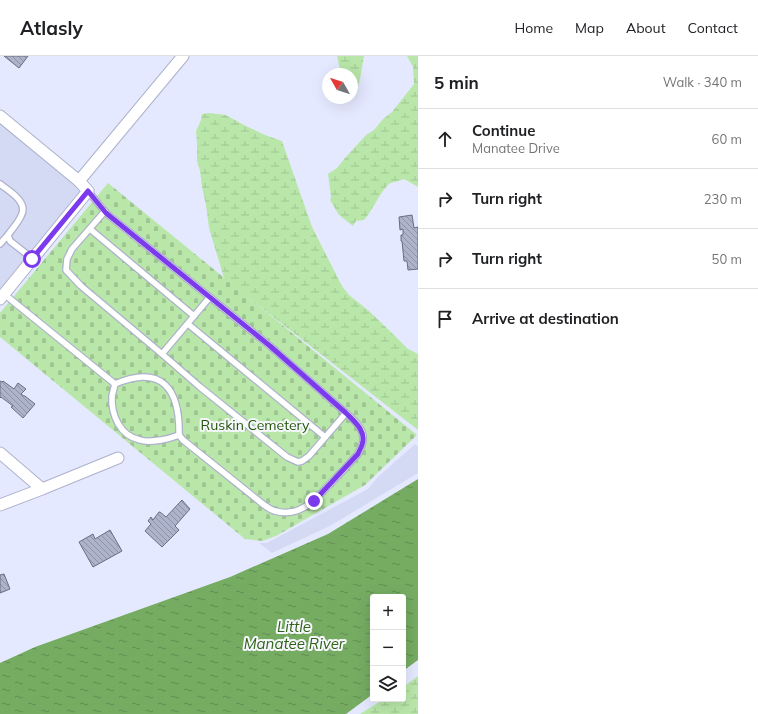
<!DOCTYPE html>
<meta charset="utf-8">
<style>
:root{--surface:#fff;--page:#f6f6f6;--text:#202124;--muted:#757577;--line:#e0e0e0}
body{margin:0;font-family:Mulish,sans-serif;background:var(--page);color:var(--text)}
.controls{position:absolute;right:12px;bottom:12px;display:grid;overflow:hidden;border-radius:4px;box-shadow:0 4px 16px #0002}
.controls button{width:36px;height:36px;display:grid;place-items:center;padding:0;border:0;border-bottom:1px solid var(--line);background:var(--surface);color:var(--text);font:20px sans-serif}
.compass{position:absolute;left:322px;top:12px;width:36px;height:36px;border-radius:50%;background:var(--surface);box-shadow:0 4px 16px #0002;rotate:309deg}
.stop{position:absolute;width:12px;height:12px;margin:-9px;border:3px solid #7c3aed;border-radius:50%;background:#fff}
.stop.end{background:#7c3aed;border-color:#fff;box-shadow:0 1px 4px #0008}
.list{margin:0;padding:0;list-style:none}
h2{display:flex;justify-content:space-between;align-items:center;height:52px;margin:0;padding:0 16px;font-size:17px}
h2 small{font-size:13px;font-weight:400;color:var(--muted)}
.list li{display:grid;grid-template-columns:26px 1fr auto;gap:12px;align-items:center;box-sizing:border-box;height:60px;padding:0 16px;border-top:1px solid var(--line)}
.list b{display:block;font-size:15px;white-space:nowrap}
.list p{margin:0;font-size:13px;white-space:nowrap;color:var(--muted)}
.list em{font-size:13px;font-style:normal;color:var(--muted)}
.icon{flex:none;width:22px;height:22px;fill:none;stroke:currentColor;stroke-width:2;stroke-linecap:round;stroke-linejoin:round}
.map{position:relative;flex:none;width:418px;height:658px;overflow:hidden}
header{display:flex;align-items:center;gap:24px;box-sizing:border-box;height:56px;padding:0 20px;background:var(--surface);border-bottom:1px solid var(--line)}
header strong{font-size:19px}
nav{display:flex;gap:22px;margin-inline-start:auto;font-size:14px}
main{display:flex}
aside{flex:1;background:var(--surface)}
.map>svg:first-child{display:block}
</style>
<header>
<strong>Atlasly</strong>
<nav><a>Home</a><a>Map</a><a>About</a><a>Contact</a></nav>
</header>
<main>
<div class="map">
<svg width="418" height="658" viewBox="0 0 418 658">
<defs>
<pattern id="wetland-marsh" width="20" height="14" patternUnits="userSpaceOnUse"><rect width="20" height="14" fill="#b9e7a9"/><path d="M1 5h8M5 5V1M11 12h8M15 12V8" fill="none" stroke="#9fc692"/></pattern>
<pattern id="cemetery-stones" width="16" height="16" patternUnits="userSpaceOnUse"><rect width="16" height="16" fill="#b9e7a9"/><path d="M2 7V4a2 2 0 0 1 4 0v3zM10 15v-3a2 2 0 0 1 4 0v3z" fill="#9fc692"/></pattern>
<pattern id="water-ripples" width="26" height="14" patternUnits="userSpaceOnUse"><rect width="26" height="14" fill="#75ac62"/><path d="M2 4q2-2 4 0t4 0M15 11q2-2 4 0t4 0" fill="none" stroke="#608c52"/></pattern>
<pattern id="building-back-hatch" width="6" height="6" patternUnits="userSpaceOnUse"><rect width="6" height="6" fill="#aeb3cc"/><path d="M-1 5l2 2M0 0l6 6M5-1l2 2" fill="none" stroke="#8e92a7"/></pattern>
</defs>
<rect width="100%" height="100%" fill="#e5e9ff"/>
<g fill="#d5daf4">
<polygon points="0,67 75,128 80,135 0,233"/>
<polygon points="415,388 418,391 418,417 330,470 272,497 259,487 267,487 368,433 378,421"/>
</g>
<g fill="url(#wetland-marsh)">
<polygon points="337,0 364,0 360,23 356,38 352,37 352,18 341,18"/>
<path d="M407,0H418V131L404,123C400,125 392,126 389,128C380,136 373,154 364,164L356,165L353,170L339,159L330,144L331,141L328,118L337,112L345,102L366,79L374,74L383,63L392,56L414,28L413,11Z"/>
<polygon points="210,57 226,59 244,69 265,79 282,85 312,171 342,230 349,239 369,255 394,279 408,293 418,298 418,374 236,232 224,222 209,172 206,149 202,131 200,115 197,105 197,87 196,75 201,64 202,58"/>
<polygon points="418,620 418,658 360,658 384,643 403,643 403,631"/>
</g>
<polygon fill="url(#cemetery-stones)" points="108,127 417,379 365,429 276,480 262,485 245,483 0,281 0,257"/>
<polygon fill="url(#water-ripples)" points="418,423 418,604 403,615 403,541 373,541 373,638 346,658 0,658 0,607 35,591 230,521 328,478"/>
<g fill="url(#building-back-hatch)" stroke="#696d84">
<polygon points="4,0 28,0 19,12"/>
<polygon points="412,159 414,172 418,171 418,213 408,214 407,205 404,205 402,185 401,185 401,179 403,179 403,173 400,174 399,161"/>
<polygon points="0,325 2,326 3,325 14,333 18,327 26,333 21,338 24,340 25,340 35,348 23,362 11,351 13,350 1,341 0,342"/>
<polygon points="182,444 190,453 175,470 179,474 162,491 145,475 151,468 148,465 151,461 153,464 159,456 160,456 166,461"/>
<polygon points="110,474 122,495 93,511 79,486 93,478 95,483"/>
<polygon points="4,518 10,533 0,537 0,519"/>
</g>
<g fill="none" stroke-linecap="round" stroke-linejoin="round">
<g stroke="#adb1cb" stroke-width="8">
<g id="lane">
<path d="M0,128C9,135 29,146 21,160C18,167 12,173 8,179L10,185L33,203"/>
<polyline points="105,155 72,193 67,203 66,214 81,230 162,298 200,331 287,401 298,406 302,405 309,400 346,357"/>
<polyline points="90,173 194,260"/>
<polyline points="0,188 8,179"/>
<path d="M4,238L115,328C162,308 180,333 179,379L183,384L264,449C267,451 271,454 275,455C299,462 315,444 330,428C340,418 349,408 358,398C359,395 361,392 362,389C367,375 355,365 346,357L270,290L106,157L88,135"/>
<polyline points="188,268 325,381"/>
<polyline points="162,298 210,241"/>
<path d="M115,328C114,332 113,336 112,340C111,359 120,380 140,384C146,386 155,385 161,384C168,383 174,381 179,379"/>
</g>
</g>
<g stroke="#adb1cb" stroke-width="13">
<g id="street">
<polyline points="0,60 79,125 88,135 0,243"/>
<polyline points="79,125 183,0"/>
<polyline points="0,397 42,433"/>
<polyline points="0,449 42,433 118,402"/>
</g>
</g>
<use href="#lane" stroke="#fff" stroke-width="5.5"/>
<use href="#street" stroke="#fff" stroke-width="11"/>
</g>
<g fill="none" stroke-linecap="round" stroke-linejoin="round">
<path stroke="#7c3aed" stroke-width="5" d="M32,203L88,135L106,157L270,290L346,357C354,365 367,375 362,389C361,392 359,395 358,398L314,445"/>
</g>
<g text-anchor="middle" stroke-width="4" stroke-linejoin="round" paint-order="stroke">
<g font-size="14" fill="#225607" stroke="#f6f7fd">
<text x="255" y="374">Ruskin Cemetery</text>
</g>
<g font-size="15" font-style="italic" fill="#2f6318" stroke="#f6f7fd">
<text x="294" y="576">Little<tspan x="294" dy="17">Manatee River</tspan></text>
</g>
</g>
</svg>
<div class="controls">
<button>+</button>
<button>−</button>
<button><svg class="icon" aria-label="layers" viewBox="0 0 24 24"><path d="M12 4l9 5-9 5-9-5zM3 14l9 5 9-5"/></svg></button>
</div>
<svg class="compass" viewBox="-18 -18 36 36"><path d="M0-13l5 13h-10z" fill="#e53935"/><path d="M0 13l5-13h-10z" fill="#757577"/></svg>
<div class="stop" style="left:32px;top:203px"></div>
<div class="stop end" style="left:314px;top:445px"></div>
</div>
<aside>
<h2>5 min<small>Walk · 340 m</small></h2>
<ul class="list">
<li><svg class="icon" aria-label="ahead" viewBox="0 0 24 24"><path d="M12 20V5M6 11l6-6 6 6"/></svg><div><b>Continue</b><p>Manatee Drive</p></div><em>60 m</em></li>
<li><svg class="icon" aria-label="right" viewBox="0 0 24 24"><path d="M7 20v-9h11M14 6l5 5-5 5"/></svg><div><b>Turn right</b></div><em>230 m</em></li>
<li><svg class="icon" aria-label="right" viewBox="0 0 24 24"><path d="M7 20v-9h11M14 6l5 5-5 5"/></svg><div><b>Turn right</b></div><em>50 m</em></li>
<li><svg class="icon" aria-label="arrive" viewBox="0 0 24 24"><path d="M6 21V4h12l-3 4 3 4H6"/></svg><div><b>Arrive at destination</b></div></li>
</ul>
</aside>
</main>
